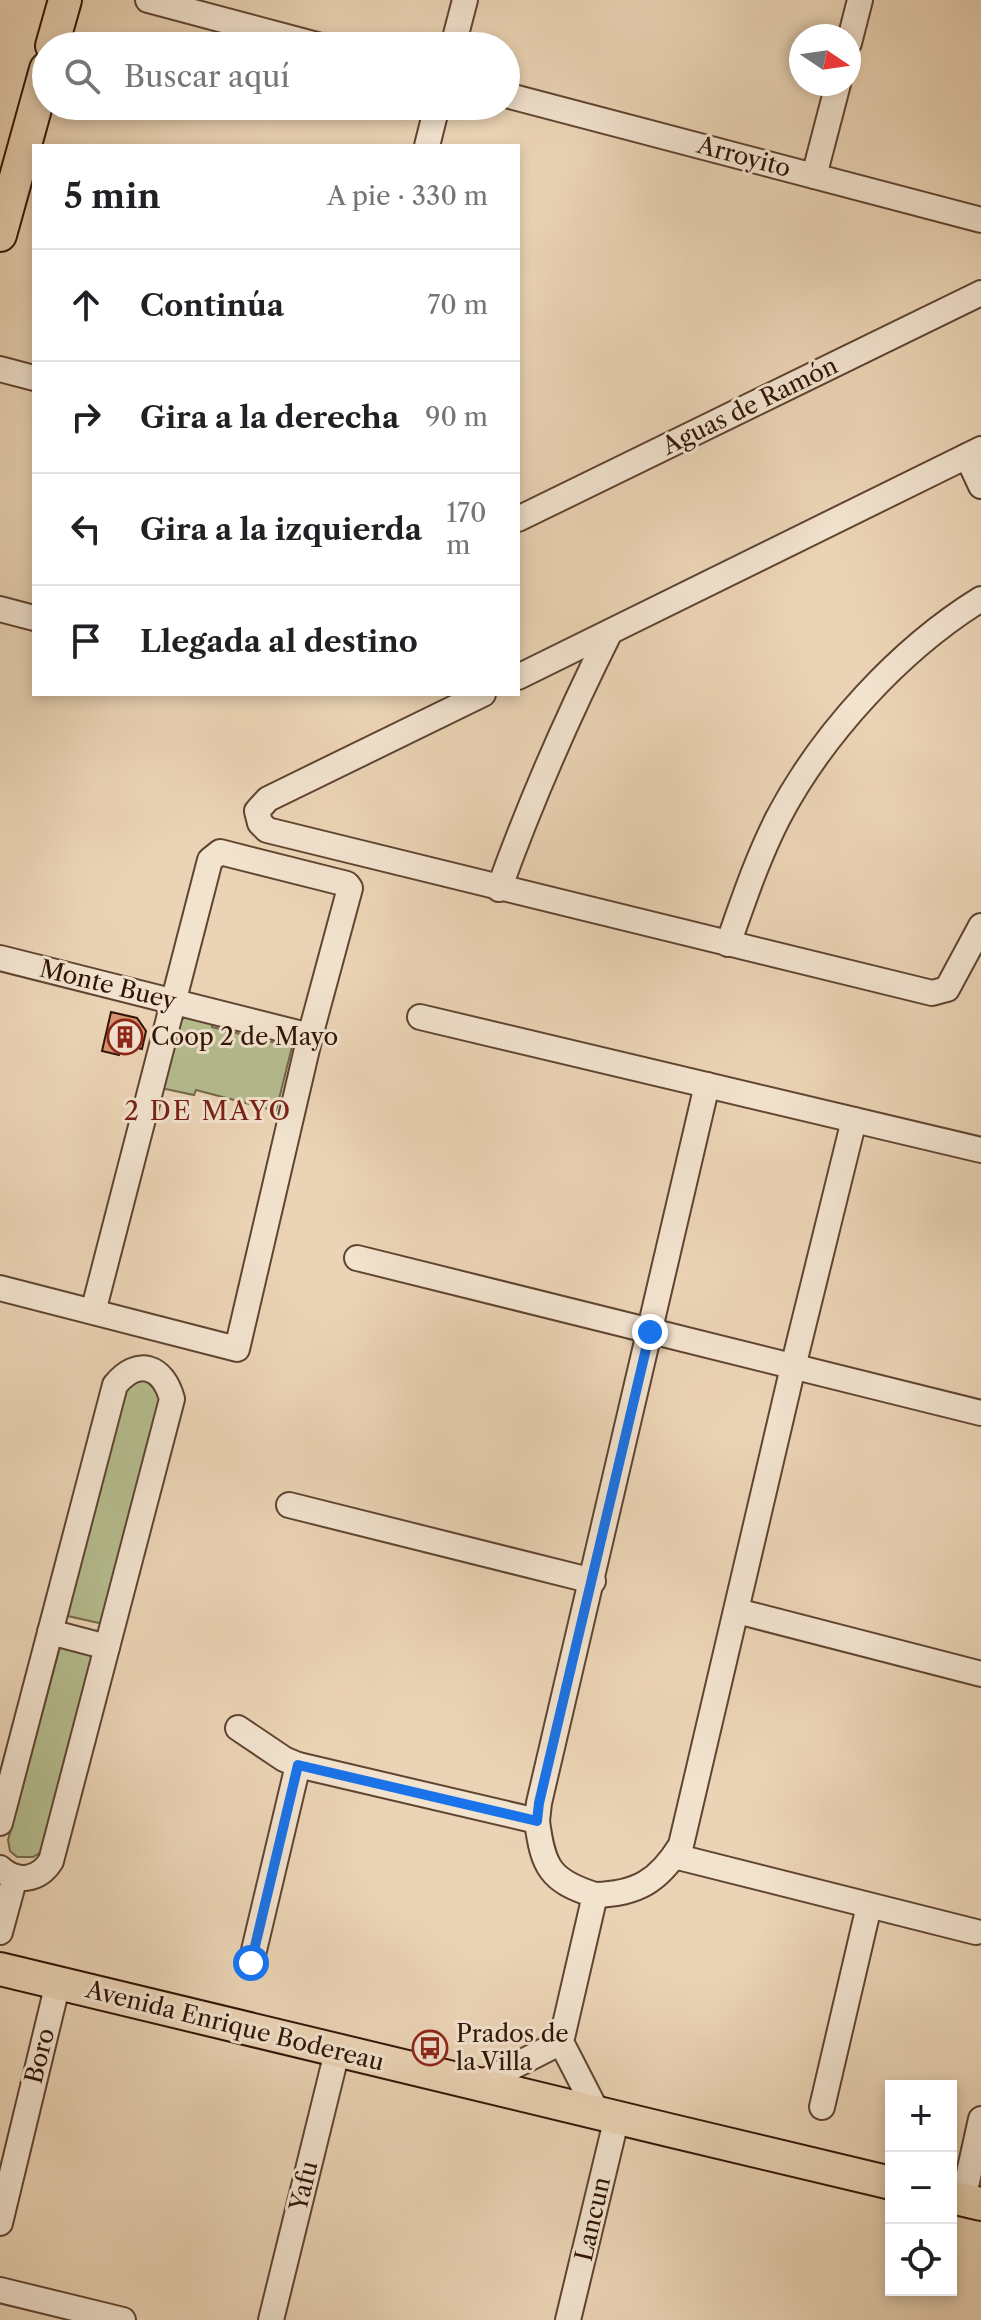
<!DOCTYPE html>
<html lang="es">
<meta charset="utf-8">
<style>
:root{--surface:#fff;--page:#f6f6f6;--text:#202124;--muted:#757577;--line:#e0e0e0}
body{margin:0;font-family:"Libre Caslon Text",serif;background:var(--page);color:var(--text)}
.controls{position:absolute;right:24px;bottom:24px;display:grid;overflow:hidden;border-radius:0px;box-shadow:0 4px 12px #0003}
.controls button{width:72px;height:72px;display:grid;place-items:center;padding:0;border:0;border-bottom:2px solid var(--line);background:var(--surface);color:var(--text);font:40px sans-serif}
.compass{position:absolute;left:789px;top:24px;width:72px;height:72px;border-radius:50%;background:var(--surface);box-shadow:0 4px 12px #0003;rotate:103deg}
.stop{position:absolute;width:24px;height:24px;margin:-18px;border:6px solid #1a73e8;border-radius:50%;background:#fff}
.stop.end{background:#1a73e8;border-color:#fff;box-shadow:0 2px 8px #0008}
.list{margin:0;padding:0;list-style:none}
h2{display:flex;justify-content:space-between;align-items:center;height:104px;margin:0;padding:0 32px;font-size:34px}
h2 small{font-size:26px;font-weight:400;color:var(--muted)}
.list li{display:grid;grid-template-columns:52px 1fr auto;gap:24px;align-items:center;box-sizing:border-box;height:112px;padding:0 32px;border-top:2px solid var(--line)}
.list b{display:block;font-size:30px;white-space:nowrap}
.list em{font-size:26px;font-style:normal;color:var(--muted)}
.icon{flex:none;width:44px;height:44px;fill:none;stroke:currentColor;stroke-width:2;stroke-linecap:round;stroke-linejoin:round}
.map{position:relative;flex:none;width:981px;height:2320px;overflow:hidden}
.search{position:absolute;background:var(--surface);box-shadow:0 4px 12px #0003;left:32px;top:32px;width:488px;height:88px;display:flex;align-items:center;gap:20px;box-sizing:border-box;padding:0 28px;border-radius:44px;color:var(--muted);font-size:30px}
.panel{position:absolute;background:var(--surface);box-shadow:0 4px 12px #0003;left:32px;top:144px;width:488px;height:552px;border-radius:0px}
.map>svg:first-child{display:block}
</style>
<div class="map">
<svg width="981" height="2320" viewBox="0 0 981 2320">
<rect width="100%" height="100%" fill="#ebd4b5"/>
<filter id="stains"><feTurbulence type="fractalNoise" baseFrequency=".0025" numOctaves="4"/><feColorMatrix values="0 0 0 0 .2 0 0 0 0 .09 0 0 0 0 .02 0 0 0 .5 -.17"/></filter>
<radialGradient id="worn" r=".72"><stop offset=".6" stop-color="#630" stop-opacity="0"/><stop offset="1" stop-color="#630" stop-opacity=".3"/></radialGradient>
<g fill="#b5bd8f" stroke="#73684a" stroke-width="2">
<polygon points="188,1015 213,1019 212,1027 292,1047 276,1111 196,1090 194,1095 161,1088 179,1022"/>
<polygon points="144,1380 164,1390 108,1625 63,1615 121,1397 129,1385"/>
<polygon points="61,1643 99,1654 43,1851 33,1857 17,1857 10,1851 8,1840"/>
</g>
<polygon fill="#d69471" stroke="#311405" stroke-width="2" points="111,1012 137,1018 146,1031 142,1049 121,1044 119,1055 102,1051"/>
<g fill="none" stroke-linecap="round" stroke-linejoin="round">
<g stroke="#604431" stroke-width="28">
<g id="minor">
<polyline points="148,0 321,46"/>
<polyline points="849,43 860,0"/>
<polyline points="453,46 465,0"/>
<polyline points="506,95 981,220"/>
<polyline points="427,146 437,106"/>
<polyline points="814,176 838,84"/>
<polyline points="0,369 34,378"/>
<polyline points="967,456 981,486"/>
<polyline points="518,519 981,293"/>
<polyline points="0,609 34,618"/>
<polyline points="518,677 981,449"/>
<polyline points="483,694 268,799 257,811 260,823 267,830 932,993 947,989 981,926"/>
<path d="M499,889C531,800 568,716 610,632"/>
<path d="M728,944C743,902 757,859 778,818C822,734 900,649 981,599"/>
<polyline points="0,958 310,1036"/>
<polyline points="420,1017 981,1150"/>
<polyline points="357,1258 981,1413"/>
<polyline points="0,1288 237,1349 310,1036 350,888 347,884 220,852 210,860 93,1312"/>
<polyline points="289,1505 593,1581"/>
<polyline points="737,1611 981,1674"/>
<polyline points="50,1632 107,1647"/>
<path d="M238,1728L284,1759L298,1765L537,1821C543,1867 550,1881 595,1895L561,2042L597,2112"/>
<polyline points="537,1821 539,1803 707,1085"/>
<path d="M0,1823L115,1385C138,1357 163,1366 172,1399L51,1861C39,1880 17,1884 0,1868"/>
<polyline points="674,1856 976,1932"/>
<path d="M595,1895C637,1894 659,1881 681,1845L793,1367L854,1120"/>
<polyline points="0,1932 15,1877"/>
<polyline points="251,1963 298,1765"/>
<polyline points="481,2083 561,2042"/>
<polyline points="822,2107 869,1906"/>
<polyline points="963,2200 981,2119"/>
<polyline points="0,2223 58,1983"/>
<polyline points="0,2290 123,2320"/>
<polyline points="271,2320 337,2052"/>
<polyline points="568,2320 617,2117"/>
</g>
</g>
<g stroke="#311405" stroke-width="36">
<g id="major">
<polyline points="52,46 65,0"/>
<polyline points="0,235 46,69"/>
<path d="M0,1969C297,2042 594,2112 891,2183"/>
<polyline points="951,2197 981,2204"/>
</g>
</g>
<use href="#minor" stroke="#f2e3cf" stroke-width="24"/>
<use href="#major" stroke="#ebd4b5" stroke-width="32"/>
</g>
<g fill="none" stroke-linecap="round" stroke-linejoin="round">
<polyline stroke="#1a73e8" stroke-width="10" points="251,1963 298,1765 537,1821 539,1803 650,1332"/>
</g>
<defs>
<g id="building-ring" transform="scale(1.8)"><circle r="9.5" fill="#f2e3cf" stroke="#8f2418" stroke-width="1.5"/><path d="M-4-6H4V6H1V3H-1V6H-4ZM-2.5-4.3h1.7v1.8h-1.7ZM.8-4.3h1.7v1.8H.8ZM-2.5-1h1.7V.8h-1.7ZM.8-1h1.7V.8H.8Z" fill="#8f2418"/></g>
<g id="bus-ring" transform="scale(1.8)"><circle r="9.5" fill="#f2e3cf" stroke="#8f2418" stroke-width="1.5"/><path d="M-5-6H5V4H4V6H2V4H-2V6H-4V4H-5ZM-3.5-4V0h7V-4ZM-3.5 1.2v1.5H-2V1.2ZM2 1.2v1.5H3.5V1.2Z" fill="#8f2418"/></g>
</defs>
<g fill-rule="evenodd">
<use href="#building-ring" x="125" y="1037"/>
<use href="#bus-ring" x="430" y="2048"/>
</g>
<g text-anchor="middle" stroke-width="6" stroke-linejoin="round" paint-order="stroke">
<g font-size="24" fill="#311405" stroke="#f2e3cf">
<text transform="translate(744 157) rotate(15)" y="8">Arroyito</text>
<text transform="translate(750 406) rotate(-26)" y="8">Aguas de Ramón</text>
<text transform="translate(108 985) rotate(14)" y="8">Monte Buey</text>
<text transform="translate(235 2026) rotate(14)" y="8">Avenida Enrique Bodereau</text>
<text transform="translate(40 2056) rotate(-76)" y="8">Boro</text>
<text transform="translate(304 2186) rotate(-76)" y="8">Yafu</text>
<text transform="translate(593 2219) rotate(-77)" y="8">Lancun</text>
</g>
<g font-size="24" fill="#311405" stroke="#f2e3cf" text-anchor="start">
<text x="151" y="1045">Coop 2 de Mayo</text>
<text x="456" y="2042">Prados de<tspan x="456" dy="28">la Villa</tspan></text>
</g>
<g font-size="26" letter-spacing="2" fill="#7a1f14" stroke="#f2e3cf">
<text x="208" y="1120">2 DE MAYO</text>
</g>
</g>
<rect width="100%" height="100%" filter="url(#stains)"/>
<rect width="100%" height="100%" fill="url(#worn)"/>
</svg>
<div class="controls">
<button>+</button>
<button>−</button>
<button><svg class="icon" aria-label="locate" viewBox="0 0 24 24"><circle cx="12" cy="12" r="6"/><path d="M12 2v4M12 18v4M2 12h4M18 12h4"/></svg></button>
</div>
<svg class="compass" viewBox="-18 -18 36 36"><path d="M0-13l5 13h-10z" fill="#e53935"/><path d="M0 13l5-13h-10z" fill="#757577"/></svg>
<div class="stop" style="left:251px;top:1963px"></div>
<div class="stop end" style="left:650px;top:1332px"></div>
<div class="search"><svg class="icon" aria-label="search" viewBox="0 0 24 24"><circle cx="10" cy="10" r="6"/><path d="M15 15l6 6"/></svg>Buscar aquí</div>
<section class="panel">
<h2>5 min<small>A pie · 330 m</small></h2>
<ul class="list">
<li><svg class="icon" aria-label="ahead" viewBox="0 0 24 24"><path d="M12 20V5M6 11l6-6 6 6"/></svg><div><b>Continúa</b></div><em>70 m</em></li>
<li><svg class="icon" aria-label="right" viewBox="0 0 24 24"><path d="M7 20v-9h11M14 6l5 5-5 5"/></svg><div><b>Gira a la derecha</b></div><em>90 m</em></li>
<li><svg class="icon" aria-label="left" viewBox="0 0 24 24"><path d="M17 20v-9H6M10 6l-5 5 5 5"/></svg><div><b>Gira a la izquierda</b></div><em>170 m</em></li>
<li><svg class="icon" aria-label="arrive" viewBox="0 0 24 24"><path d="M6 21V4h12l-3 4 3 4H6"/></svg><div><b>Llegada al destino</b></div></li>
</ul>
</section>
</div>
